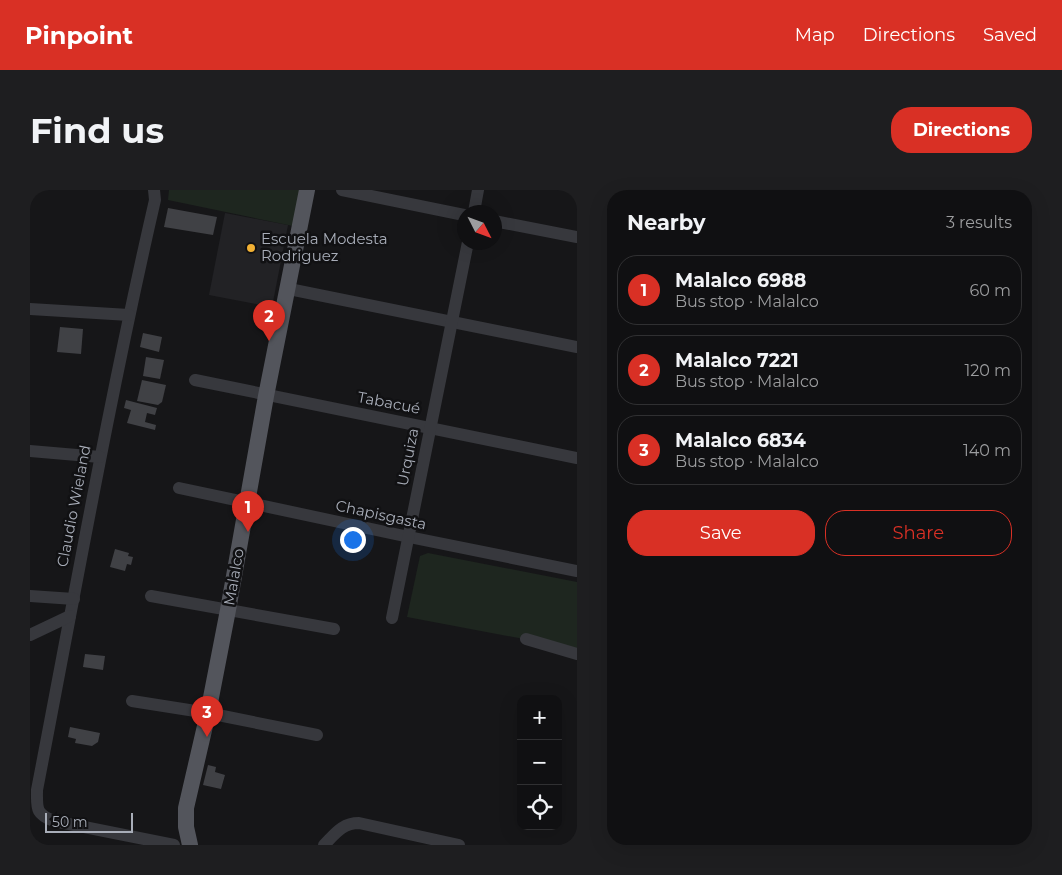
<!DOCTYPE html>
<meta charset="utf-8">
<style>
:root{--surface:#101012;--page:#1e1e20;--text:#f1f3f6;--muted:#9c9d9f;--line:#303032;--accent:#d93025}
body{margin:0;font-family:Montserrat,sans-serif;background:var(--page);color:var(--text)}
.controls{position:absolute;right:15px;bottom:15px;display:grid;overflow:hidden;border-radius:10px;box-shadow:0 5px 20px #0002}
.controls button{width:45px;height:45px;display:grid;place-items:center;padding:0;border:0;border-bottom:1px solid var(--line);background:var(--surface);color:var(--text);font:25px sans-serif}
.compass{position:absolute;left:427px;top:15px;width:45px;height:45px;border-radius:50%;background:var(--surface);box-shadow:0 5px 20px #0002;rotate:132deg}
.scale{position:absolute;left:15px;bottom:12px;width:88px;box-sizing:border-box;padding-left:5px;border:2px solid #a8adb8;border-top:0;font-size:14px;line-height:18px;white-space:nowrap;color:#a8adb8;-webkit-text-stroke:4px #111113;paint-order:stroke}
.you{position:absolute;left:322px;top:349px;width:18px;height:18px;margin:-12px;border:4px solid #fff;border-radius:50%;background:#1a73e8;box-shadow:0 0 0 8px #1a73e833}
.badge{display:grid;place-items:center;width:32px;height:32px;border-radius:50%;background:var(--accent);color:#fff;font-size:16px;font-weight:700}
.pin{position:absolute;translate:-50% -41px;filter:drop-shadow(0 1px 2px #0008)}
.pin::after{content:'';position:absolute;top:26px;width:18px;height:15px;background:inherit;clip-path:polygon(0 0,100% 0,50% 100%)}
.list{margin:0;padding:0;list-style:none}
h2{display:flex;justify-content:space-between;align-items:center;height:65px;margin:0;padding:0 20px;font-size:21px}
h2 small{font-size:16px;font-weight:400;color:var(--muted)}
.list li{display:grid;grid-template-columns:32px 1fr auto;gap:15px;align-items:center;box-sizing:border-box;height:70px;margin:0 10px 10px;padding:0 10px;border:1px solid var(--line);border-radius:20px}
.list b{display:block;font-size:19px;white-space:nowrap}
.list p{margin:0;font-size:16px;white-space:nowrap;color:var(--muted)}
.list em{font-size:16px;font-style:normal;color:var(--muted)}
.actions{display:flex;gap:10px;padding:15px 20px}
.actions a{flex:1;padding:11px 0;border:1px solid var(--accent);border-radius:20px;text-align:center;font-size:18px;color:var(--accent)}
.actions .main{background:var(--accent);color:#fff}
.icon{flex:none;width:28px;height:28px;fill:none;stroke:currentColor;stroke-width:2;stroke-linecap:round;stroke-linejoin:round}
.map{position:relative;flex:none;width:547px;height:655px;overflow:hidden;border-radius:20px}
header{display:flex;align-items:center;gap:30px;box-sizing:border-box;height:70px;padding:0 25px;background:var(--accent);color:#fff}
header strong{font-size:24px}
nav{display:flex;gap:28px;margin-inline-start:auto;font-size:18px}
.intro{display:flex;align-items:center;justify-content:space-between;box-sizing:border-box;height:120px;padding:0 30px}
h1{margin:0;font-size:35px}
.button{padding:12px 22px;border-radius:20px;background:var(--accent);color:#fff;font-size:18px;font-weight:700}
main{display:flex;gap:30px;padding:0 30px}
aside{flex:1;background:var(--surface);border-radius:20px;box-shadow:0 5px 20px #0002}
.map>svg:first-child{display:block}
</style>
<header>
<strong>Pinpoint</strong>
<nav><a>Map</a><a>Directions</a><a>Saved</a></nav>
</header>
<div class="intro"><h1>Find us</h1><a class="button">Directions</a></div>
<main>
<div class="map">
<svg width="547" height="655" viewBox="0 0 547 655">
<rect width="100%" height="100%" fill="#161618"/>
<polygon fill="#222225" points="195,23 258,35 242,117 179,105"/>
<g fill="#1e261f">
<polygon points="139,0 270,0 263,36 138,10"/>
<polygon points="398,363 547,392 547,459 377,427 390,366"/>
</g>
<g fill="#404145">
<polygon points="138,18 187,27 183,45 134,37"/>
<polygon points="30,137 53,139 51,164 27,162"/>
<polygon points="113,143 132,147 129,162 110,157"/>
<polygon points="116,167 134,170 130,189 113,186"/>
<polygon points="112,190 136,195 132,212 128,215 107,211"/>
<polygon points="96,210 127,218 125,225 117,223 115,232 126,235 125,240 97,233 101,220 94,218"/>
<polygon points="85,359 99,363 98,366 103,367 101,375 97,374 95,381 80,377"/>
<polygon points="55,464 75,466 73,480 53,477"/>
<polygon points="40,537 70,543 68,552 62,556 45,553 46,549 38,547"/>
<polygon points="178,575 186,577 185,582 195,585 191,599 173,595"/>
</g>
<g fill="none" stroke-linecap="round" stroke-linejoin="round">
<g stroke="#37383d" stroke-width="12">
<path d="M124,0L125,10C80,205 45,403 7,600C7,618 5,624 24,631L144,655"/>
<polyline points="312,0 434,25"/>
<polyline points="444,22 448,0"/>
<polyline points="464,31 547,47"/>
<polyline points="259,99 547,157"/>
<polyline points="0,119 99,125"/>
<polyline points="165,190 547,268"/>
<polyline points="0,261 70,267"/>
<polyline points="149,298 379,347 547,381"/>
<polyline points="0,406 44,409"/>
<polyline points="121,406 304,439"/>
<polyline points="362,428 438,52"/>
<polyline points="0,445 40,426"/>
<polyline points="496,449 547,464"/>
<polyline points="102,511 178,523 287,545"/>
<path d="M294,655C305,644 312,633 329,633L429,655"/>
</g>
<polyline stroke="#53555c" stroke-width="16" points="160,655 156,637 156,618 178,523 198,420 236,206 277,0"/>
</g>
<circle fill="#f2b134" stroke="#111113" stroke-width="2" cx="221" cy="58" r="5"/>
<g text-anchor="middle" stroke-width="5" stroke-linejoin="round" paint-order="stroke">
<g font-size="15" fill="#a8adb8" stroke="#111113" text-anchor="start">
<text x="231" y="54">Escuela Modesta<tspan x="231" dy="17">Rodriguez</tspan></text>
</g>
<g font-size="15" fill="#a8adb8" stroke="#111113">
<text transform="translate(359 213) rotate(11)" y="5">Tabacué</text>
<text transform="translate(378 267) rotate(-79)" y="5">Urquiza</text>
<text transform="translate(44 316) rotate(-79)" y="5">Claudio Wieland</text>
<text transform="translate(351 325) rotate(12)" y="5">Chapisgasta</text>
<text transform="translate(204 387) rotate(-80)" y="5">Malalco</text>
</g>
</g>
</svg>
<div class="controls">
<button>+</button>
<button>−</button>
<button><svg class="icon" aria-label="locate" viewBox="0 0 24 24"><circle cx="12" cy="12" r="6"/><path d="M12 2v4M12 18v4M2 12h4M18 12h4"/></svg></button>
</div>
<svg class="compass" viewBox="-18 -18 36 36"><path d="M0-13l5 13h-10z" fill="#e53935"/><path d="M0 13l5-13h-10z" fill="#9c9d9f"/></svg>
<div class="scale">50 m</div>
<div class="you"></div>
<div class="pin badge" style="left:218px;top:342px">1</div>
<div class="pin badge" style="left:239px;top:151px">2</div>
<div class="pin badge" style="left:177px;top:547px">3</div>
</div>
<aside>
<h2>Nearby<small>3 results</small></h2>
<ul class="list">
<li><span class="badge">1</span><div><b>Malalco 6988</b><p>Bus stop · Malalco</p></div><em>60 m</em></li>
<li><span class="badge">2</span><div><b>Malalco 7221</b><p>Bus stop · Malalco</p></div><em>120 m</em></li>
<li><span class="badge">3</span><div><b>Malalco 6834</b><p>Bus stop · Malalco</p></div><em>140 m</em></li>
</ul>
<div class="actions"><a class="main">Save</a><a>Share</a></div>
</aside>
</main>
